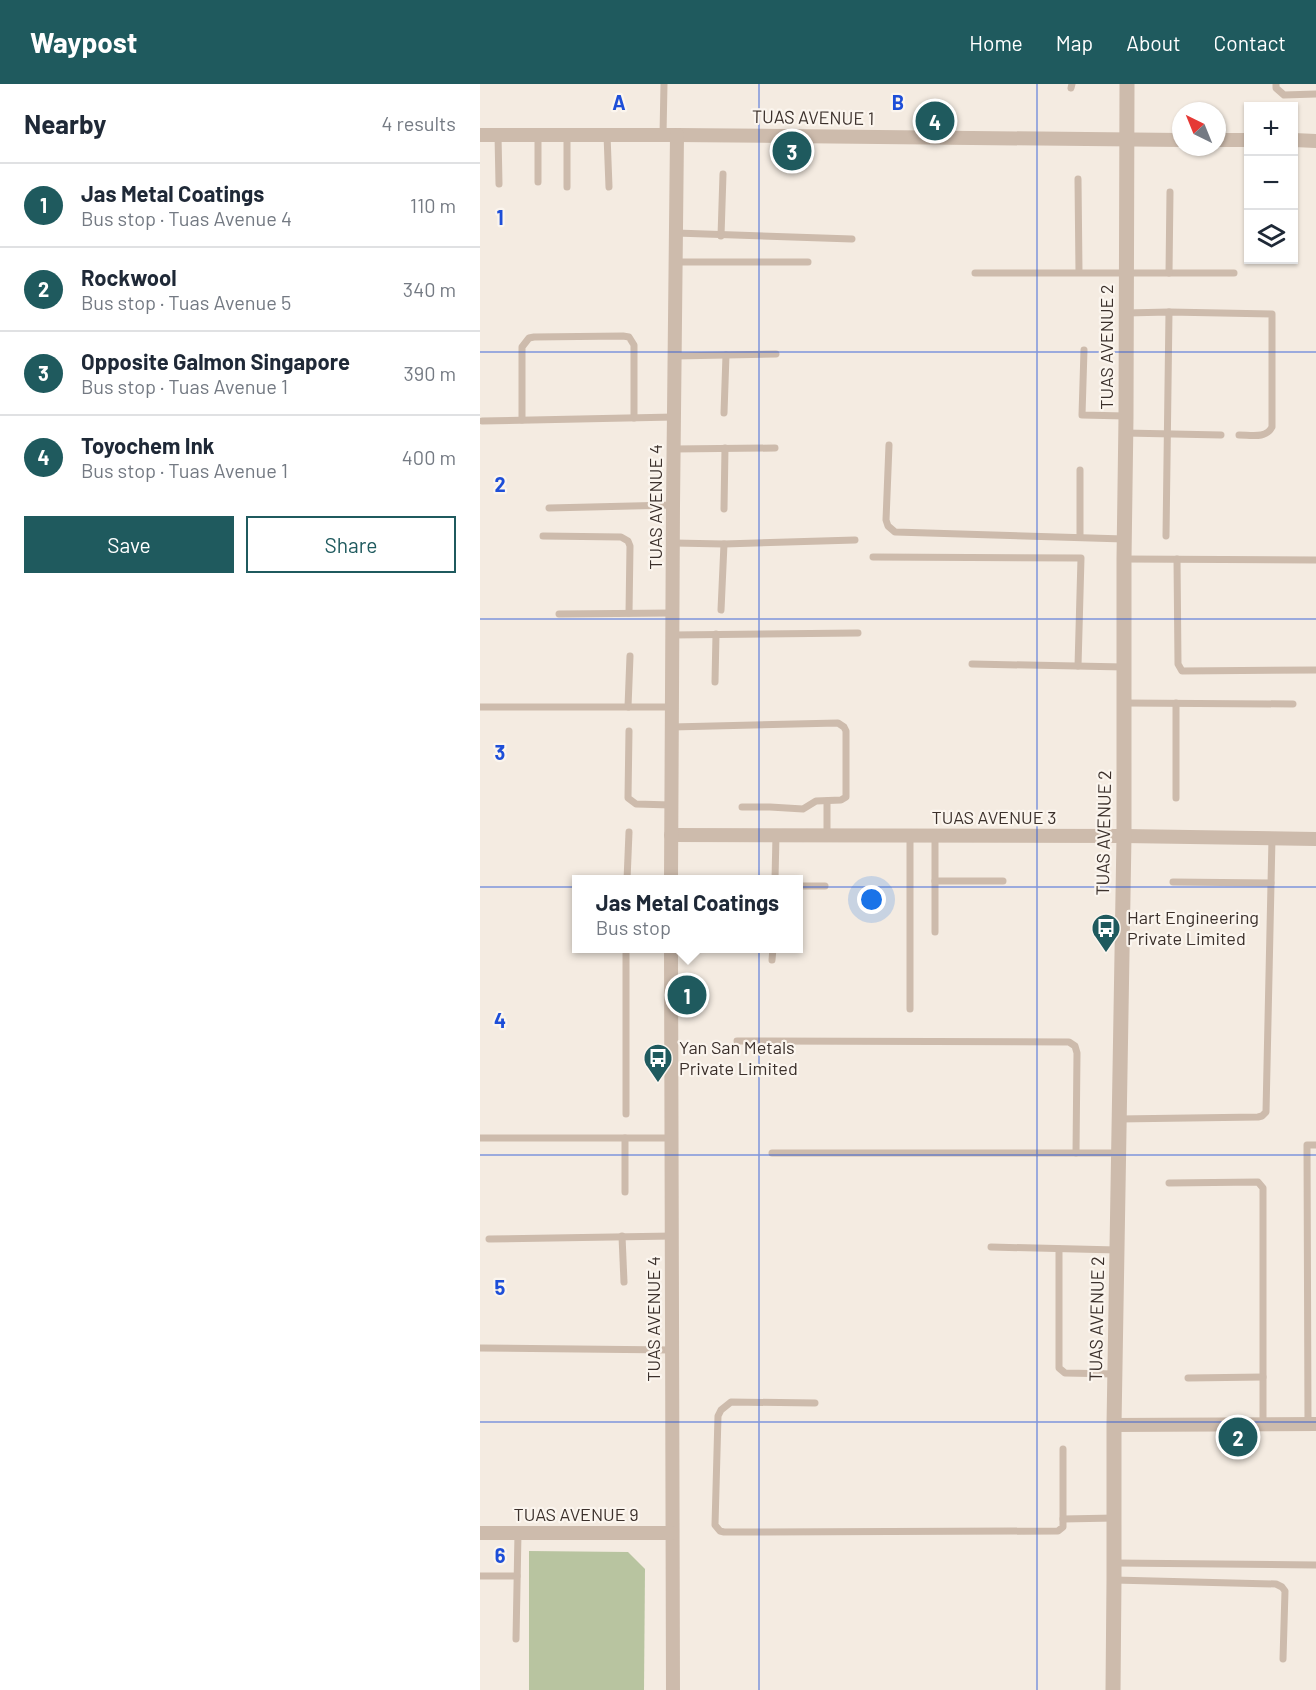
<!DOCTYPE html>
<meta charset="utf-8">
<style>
:root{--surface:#fff;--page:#f2f2f3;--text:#1f2937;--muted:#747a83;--line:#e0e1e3;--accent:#1f5a5e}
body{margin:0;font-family:Barlow,sans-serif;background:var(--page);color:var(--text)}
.controls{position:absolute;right:18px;top:18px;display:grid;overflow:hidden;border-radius:0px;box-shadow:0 2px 4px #0004}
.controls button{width:54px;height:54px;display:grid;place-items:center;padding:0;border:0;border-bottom:2px solid var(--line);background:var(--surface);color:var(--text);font:30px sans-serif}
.compass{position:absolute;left:692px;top:18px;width:54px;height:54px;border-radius:50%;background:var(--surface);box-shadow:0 2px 4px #0004;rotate:317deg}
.you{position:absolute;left:392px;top:816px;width:21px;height:21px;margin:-15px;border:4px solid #fff;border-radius:50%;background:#1a73e8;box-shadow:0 0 0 9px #1a73e833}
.badge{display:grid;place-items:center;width:39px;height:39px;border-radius:50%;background:var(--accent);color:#fff;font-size:20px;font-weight:700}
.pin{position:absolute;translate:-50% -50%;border:3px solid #fff;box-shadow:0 2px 6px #0006}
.popup{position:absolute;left:92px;top:791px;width:231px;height:78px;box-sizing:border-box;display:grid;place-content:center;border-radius:0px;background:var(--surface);filter:drop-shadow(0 2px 4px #0005);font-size:20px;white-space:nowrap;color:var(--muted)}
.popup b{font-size:22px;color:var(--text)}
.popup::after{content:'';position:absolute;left:50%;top:100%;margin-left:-12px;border:12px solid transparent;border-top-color:var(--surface)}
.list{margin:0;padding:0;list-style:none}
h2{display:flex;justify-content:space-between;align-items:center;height:78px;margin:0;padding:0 24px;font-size:26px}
h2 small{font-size:20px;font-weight:400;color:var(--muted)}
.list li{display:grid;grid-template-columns:39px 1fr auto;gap:18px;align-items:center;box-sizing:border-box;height:84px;padding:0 24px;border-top:2px solid var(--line)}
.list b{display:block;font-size:22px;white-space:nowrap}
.list p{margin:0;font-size:20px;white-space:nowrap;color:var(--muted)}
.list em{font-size:20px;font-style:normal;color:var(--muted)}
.actions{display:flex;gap:12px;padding:18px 24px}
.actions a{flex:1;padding:14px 0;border:2px solid var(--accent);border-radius:0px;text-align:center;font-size:21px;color:var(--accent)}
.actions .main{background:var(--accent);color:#fff}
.icon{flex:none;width:33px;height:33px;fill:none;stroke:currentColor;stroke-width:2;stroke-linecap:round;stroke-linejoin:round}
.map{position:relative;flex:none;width:836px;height:1606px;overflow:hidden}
header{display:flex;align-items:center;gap:36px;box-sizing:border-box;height:84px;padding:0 30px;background:var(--accent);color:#fff}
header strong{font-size:28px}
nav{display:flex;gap:33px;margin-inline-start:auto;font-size:21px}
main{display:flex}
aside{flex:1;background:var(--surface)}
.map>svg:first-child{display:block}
</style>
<header>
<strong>Waypost</strong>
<nav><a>Home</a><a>Map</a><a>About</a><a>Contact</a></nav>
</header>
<main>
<aside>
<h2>Nearby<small>4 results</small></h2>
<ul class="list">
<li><span class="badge">1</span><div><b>Jas Metal Coatings</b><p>Bus stop · Tuas Avenue 4</p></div><em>110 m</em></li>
<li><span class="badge">2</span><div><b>Rockwool</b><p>Bus stop · Tuas Avenue 5</p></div><em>340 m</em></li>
<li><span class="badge">3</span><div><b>Opposite Galmon Singapore</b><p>Bus stop · Tuas Avenue 1</p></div><em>390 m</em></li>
<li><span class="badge">4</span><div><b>Toyochem Ink</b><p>Bus stop · Tuas Avenue 1</p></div><em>400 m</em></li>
</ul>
<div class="actions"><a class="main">Save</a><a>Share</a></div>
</aside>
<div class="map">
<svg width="836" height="1606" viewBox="0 0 836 1606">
<rect width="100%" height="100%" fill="#f4ebe1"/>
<polygon fill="#b8c4a0" points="49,1467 148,1468 165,1485 164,1606 49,1606"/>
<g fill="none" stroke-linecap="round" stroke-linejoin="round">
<g stroke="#cdbbac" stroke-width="7">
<polyline points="796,0 796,4 804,11 836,10"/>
<polyline points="591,4 592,0"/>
<polyline points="18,51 19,100"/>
<polyline points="58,51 58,98"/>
<polyline points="127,51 129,103"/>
<polyline points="183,51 184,0"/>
<polyline points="598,95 599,188"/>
<polyline points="87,103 87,51"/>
<polyline points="196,149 372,155"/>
<polyline points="241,152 243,90"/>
<polyline points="196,178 328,178"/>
<polyline points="495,189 754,189"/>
<polyline points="689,189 690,108"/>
<path d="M646,229L689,228L792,230V343C786,355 771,351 759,351"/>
<polyline points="604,266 602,331 645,332"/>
<polyline points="195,272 296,270"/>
<polyline points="244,329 246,271"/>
<polyline points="42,336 42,263 49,254 54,253 143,252 149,253 154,261 154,334"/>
<polyline points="2,337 194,333"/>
<polyline points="645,349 741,351"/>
<polyline points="409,361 406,436 408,442 415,448 644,455"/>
<polyline points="194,365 295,364"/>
<polyline points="69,424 193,421"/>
<polyline points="244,425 245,364"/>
<polyline points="63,452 141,453 148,457 150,462 149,529"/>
<polyline points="686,452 689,228"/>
<polyline points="600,453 600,386"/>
<polyline points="194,459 244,460 375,456"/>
<polyline points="393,473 601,474 598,582"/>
<polyline points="644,475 836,476"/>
<polyline points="697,475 698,580 702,587 836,586"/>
<polyline points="241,526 244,460"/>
<polyline points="79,530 193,529"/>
<polyline points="193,551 378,549"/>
<polyline points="492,580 644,583"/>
<polyline points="235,598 236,550"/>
<polyline points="644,619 813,620"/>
<polyline points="0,623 191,623"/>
<polyline points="148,623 150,572"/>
<polyline points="192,643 358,639 364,643 366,647 366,713 361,716 336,717 323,725 290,723 262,723"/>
<polyline points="149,647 148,714 156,720 191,721"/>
<polyline points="696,714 696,619"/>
<polyline points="347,752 347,717"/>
<polyline points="455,752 455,848"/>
<polyline points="147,796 149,748"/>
<polyline points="295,796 296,751"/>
<polyline points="455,797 523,797"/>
<polyline points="693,798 791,799"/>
<polyline points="318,802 345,802"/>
<polyline points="146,864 146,1030"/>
<polyline points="292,876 293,864"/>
<polyline points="430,925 430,752"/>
<polyline points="257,957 589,958 595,962 597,969 596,1069"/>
<polyline points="639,1035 778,1033 782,1032 786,1028 792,754"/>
<polyline points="0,1054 191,1054"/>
<polyline points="145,1054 145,1108"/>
<polyline points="292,1069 639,1069"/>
<polyline points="689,1099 778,1098 783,1104 783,1340"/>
<polyline points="142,1152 144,1198"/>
<polyline points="9,1155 192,1152"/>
<polyline points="511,1163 637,1166"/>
<polyline points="579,1165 579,1284 585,1289 635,1290"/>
<polyline points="0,1264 192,1266"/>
<polyline points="708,1294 783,1293"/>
<polyline points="335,1319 251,1318 241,1326 238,1332 235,1441 240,1447 244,1448 578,1447 583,1443 583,1365"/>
<polyline points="828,1340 827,1061 836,1061"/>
<polyline points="583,1435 635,1434"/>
<polyline points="635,1479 836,1481"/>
<polyline points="0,1492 37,1492"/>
<polyline points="634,1496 796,1500 802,1503 805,1507 803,1575"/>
<polyline points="36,1555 38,1449"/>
</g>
<g stroke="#cdbbac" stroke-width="14">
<polyline points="0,51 197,51 701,56"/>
<polyline points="737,56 768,56"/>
<polyline points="814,56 836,57"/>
<polyline points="191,751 644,752 836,755"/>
<polyline points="191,796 193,421 197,51"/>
<polyline points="191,864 193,1606"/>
<polyline points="634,1341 836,1340"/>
<polyline points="0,1449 192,1449"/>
</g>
<polyline stroke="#cdbbac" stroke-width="15" points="633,1606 634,1496 634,1341 644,752 644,475 646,333 647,0"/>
</g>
<path fill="none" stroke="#1d4ed8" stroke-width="1.5" stroke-opacity="0.55" d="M279,0V1606M557,0V1606M0,268H836M0,535H836M0,803H836M0,1071H836M0,1338H836"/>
<defs>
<g id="bus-pin" transform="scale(1.5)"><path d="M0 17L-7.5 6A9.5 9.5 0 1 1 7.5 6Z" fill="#1f5a5e" stroke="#fbf5ee"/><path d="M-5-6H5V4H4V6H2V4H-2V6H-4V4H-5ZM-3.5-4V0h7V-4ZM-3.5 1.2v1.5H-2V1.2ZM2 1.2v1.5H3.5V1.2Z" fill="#fff"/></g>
</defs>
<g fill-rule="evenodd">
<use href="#bus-pin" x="626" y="844"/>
<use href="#bus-pin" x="178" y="974"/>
</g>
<g text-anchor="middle" stroke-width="4.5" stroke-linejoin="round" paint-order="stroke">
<g font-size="18" fill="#3b302b" stroke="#fbf5ee">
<text transform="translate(333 34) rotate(1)" y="6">TUAS AVENUE 1</text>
<text transform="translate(627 263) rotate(-90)" y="6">TUAS AVENUE 2</text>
<text transform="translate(176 423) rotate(-90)" y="6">TUAS AVENUE 4</text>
<text x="514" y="740">TUAS AVENUE 3</text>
<text transform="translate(624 749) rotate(-89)" y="6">TUAS AVENUE 2</text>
<text transform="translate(174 1235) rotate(-90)" y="6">TUAS AVENUE 4</text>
<text transform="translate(617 1235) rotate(-89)" y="6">TUAS AVENUE 2</text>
<text x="96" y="1437">TUAS AVENUE 9</text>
</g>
<g font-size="18" fill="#3b302b" stroke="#fbf5ee" text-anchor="start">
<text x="647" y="840">Hart Engineering<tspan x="647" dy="21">Private Limited</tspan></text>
<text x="199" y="970">Yan San Metals<tspan x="199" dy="21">Private Limited</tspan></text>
</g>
</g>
<g font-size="20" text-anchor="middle" font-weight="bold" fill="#1d4ed8" stroke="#fbf5ee" stroke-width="4.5" stroke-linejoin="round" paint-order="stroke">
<text x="139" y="26">A</text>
<text x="418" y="26">B</text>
<text x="20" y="141">1</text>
<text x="20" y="408">2</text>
<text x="20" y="676">3</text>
<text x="20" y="944">4</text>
<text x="20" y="1211">5</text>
<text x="20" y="1479">6</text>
</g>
</svg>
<div class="controls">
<button>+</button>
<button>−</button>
<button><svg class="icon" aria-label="layers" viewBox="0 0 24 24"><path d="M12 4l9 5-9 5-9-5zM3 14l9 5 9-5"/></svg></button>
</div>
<svg class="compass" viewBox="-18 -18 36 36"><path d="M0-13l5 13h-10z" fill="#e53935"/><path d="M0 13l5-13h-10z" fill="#747a83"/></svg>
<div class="you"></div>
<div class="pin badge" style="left:207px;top:911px">1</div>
<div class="popup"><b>Jas Metal Coatings</b>Bus stop</div>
<div class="pin badge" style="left:758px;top:1353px">2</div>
<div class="pin badge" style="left:312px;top:67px">3</div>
<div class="pin badge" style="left:455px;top:37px">4</div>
</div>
</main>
